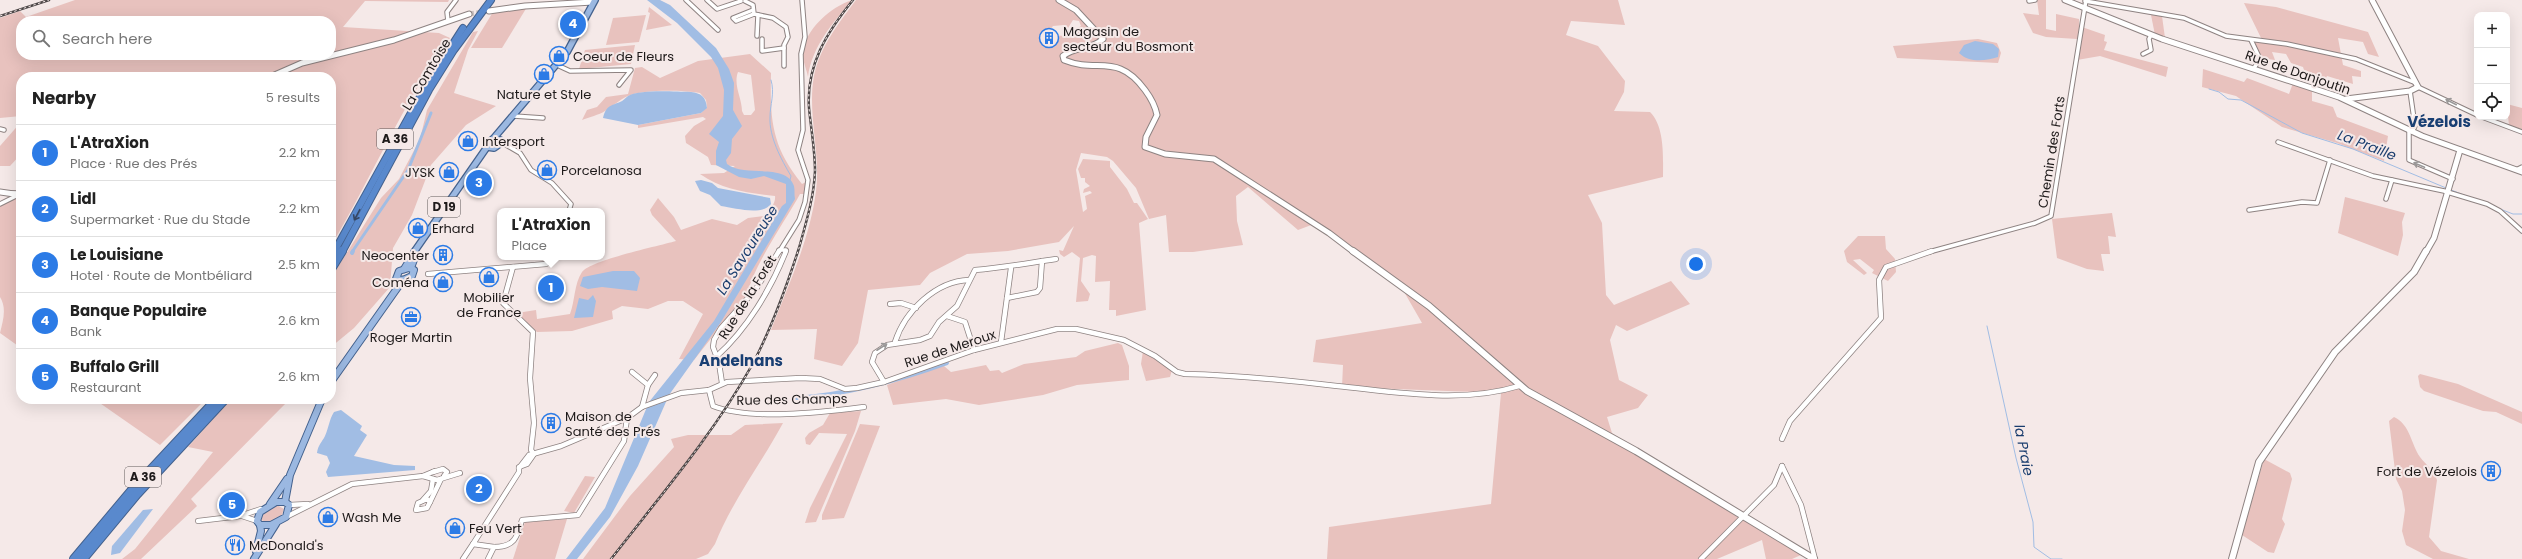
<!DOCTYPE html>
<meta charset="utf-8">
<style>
:root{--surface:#fff;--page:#f2f2f2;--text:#222;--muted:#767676;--line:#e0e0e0;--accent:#2c7be6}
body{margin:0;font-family:Poppins,sans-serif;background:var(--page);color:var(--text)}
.controls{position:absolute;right:12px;top:12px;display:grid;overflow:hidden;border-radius:8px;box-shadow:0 4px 16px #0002}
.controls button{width:36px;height:36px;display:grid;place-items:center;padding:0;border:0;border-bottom:1px solid var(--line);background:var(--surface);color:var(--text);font:20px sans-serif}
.you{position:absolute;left:1696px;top:264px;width:14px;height:14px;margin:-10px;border:3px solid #fff;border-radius:50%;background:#1a73e8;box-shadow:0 0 0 6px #1a73e833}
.badge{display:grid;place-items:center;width:26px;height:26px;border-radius:50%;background:var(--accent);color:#fff;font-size:13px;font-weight:700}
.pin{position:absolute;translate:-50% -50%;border:2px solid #fff;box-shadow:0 1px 4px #0006}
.popup{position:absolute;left:497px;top:208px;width:108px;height:52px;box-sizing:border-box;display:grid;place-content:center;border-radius:8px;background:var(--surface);filter:drop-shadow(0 1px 3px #0005);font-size:13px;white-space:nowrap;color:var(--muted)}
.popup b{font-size:15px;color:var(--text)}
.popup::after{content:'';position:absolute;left:50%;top:100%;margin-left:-8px;border:8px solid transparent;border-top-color:var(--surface)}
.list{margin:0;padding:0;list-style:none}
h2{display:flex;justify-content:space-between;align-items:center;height:52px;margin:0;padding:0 16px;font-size:17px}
h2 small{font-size:13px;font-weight:400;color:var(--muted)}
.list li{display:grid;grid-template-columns:26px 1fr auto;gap:12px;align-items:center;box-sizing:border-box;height:56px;padding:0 16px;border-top:1px solid var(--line)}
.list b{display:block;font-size:15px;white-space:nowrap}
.list p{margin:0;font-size:13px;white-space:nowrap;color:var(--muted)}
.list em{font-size:13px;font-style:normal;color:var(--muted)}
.icon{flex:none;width:22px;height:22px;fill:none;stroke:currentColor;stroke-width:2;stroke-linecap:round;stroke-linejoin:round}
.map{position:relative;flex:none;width:2522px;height:559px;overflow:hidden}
.search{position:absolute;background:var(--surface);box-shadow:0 4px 16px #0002;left:16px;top:16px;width:320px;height:44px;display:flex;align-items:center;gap:10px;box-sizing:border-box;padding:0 14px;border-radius:16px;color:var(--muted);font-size:15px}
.panel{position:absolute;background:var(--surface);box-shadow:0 4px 16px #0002;left:16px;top:72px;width:320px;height:332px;border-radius:16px}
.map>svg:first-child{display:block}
</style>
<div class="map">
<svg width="2522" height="559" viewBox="0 0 2522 559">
<rect width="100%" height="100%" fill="#f5e9e8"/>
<g fill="#e8c2be" fill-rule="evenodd">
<path d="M75,0H449L448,2L365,1L343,27L439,33L450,38C403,102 372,177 331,246V77H21V116L0,118V18L20,11L26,17ZM21,21H331V55H21Z"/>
<path d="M852,0C833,23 812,46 808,77C807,70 802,60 803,53C805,29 831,7 852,0Z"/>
<path d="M856,0H1056L1095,27L1079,11L1064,0H1618L1625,25L1571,21L1566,35L1598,46L1625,81L1624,92L1614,111L1650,112C1665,127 1663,157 1663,177L1588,195L1602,223L1606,295L1614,305L1671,281L1690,304L1627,331L1616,325L1610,340L1619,380L1648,395L1638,408L1607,417L1612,433L1742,520H1746L1801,555L1792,559H1766L1762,540L1717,559H1327L1329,527L1491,504L1501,393L1342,387L1343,365L1313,362L1316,340L1422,323L1403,290L1314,224L1298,230L1248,187L1236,196L1237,221L1243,245L1193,252H1169L1166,215L1149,219L1136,188L1113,161L1107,157L1081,153L1076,170L1083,212L1087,209L1085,196L1092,193L1090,191L1083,193L1084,189L1090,186L1085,182V178H1081L1078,169L1083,159L1110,161V167L1127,189L1134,203H1137L1148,219L1139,223L1146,310L1116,316V310H1109L1110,281L1095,282L1096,256L1092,255L1083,258L1081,281L1090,294L1088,301L1076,302L1080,258L1072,252L1064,257L1060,254L1059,250L1063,251L1074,226L1059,242L1008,251L967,254L930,273L920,285L868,290L858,343L842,366L814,359L817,329L771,330C788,286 810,239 816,191C821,153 807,114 814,76C820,47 838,24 856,0ZM1073,20L1079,21L1081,26L1066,36L1046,35L1053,26L1064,25L1068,28Z"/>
<polygon points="2037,0 2046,0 2046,29 2056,31 2056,14 2079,19 2079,26 2105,35 2104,41 2107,42 2104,50 2168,67 2166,77 2100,56 2077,60 2077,39 2046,37 2033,33 2023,13 2039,15"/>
<polygon points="2244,3 2276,7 2368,32 2379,57 2368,54 2363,42 2338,38 2343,65 2361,71 2361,77 2352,76 2353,84 2327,76 2325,80 2305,73 2303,67 2291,63 2286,54 2272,52 2275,60 2259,58 2250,40 2262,40"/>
<polygon points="527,7 502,48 471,48 493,12"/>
<polygon points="649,7 672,25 646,30 650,13 648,12"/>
<polygon points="646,15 639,42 606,45 613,18"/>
<polygon points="2151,15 2162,16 2165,38 2155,35"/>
<polygon points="478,31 468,50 454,93 496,106 466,125 431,165 412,215 393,248 390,287 354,328 331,347 331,278 381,198 399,179 420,139 427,110 473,32"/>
<polygon points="1978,39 1997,43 2001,53 1998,63 1897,58 1893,46"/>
<polygon points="635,45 631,64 579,69 585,50"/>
<path d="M750,54L771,73C770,119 771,146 802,184L806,182L805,194H800C786,220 750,270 747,298L728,317L694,360L679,359L703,314L683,301H668L648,309L622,306L612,311L613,319L572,331L537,332L517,313L536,310L537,319L570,314C575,301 574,284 582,272C591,260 659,246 676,241L652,215L650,210L658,198L674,217L681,230L712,219L737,225L748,218L765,216C770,210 776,203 775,196C748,193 723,190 700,174L724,173L735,166L711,165L708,157L686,143L685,136L694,126L706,119L703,117L638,128V125L701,113L707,107L706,100L700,93C683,90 643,89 628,96C619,100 613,106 605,111C599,115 589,117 582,120L587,110L597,107L606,97L628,94L635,68L642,67L660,78L698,61ZM738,72L751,75L755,110L751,115H744L742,111C742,98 733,85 738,72Z"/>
<polygon points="2203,69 2244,82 2247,78 2289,94 2293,83 2312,89 2312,101 2333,107 2337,117 2388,136 2384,161 2337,143 2282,127 2236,96 2202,87"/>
<polygon points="2507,104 2522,108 2522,129 2509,126"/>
<polygon points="21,122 21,154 10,166 0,166 0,146"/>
<path d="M21,194V348L0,333C3,321 7,308 0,297V204Z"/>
<polygon points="2345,197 2405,213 2402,222 2403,235 2398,256 2338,233"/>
<polygon points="2112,213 2116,237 2108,236 2110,254 2101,254 2104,271 2087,269 2057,258 2052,219"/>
<polygon points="1858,236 1885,236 1886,249 1895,259 1896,272 1888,281 1872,273 1874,270 1860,259 1853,260 1867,273 1864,275 1847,262 1844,251"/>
<polygon points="1118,343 1122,345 1129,366 1129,380 1077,385 1043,395 979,405 946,399 893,405 887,385 939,365 944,366 951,372 986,365 990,371 999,370 1002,373 1024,364 1076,357 1085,351"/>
<polygon points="1143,351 1172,370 1170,377 1146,381 1141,364"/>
<polygon points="2420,374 2458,384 2522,412 2522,424 2496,412 2483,411 2424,391 2420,387 2418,376"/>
<polygon points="94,399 206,399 160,445"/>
<polygon points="231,399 290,399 191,499 197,506 141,559 122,559 135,549 213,452 188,447"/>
<polygon points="861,411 855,431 816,522 805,523 810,508 847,434 819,433 810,445 806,444 805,438 809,433 823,425 830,413"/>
<path d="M2394,417C2410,424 2411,444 2420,457C2426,465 2434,470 2437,480L2429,537L2441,551L2469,559H2433L2406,545L2402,531L2405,510L2402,491L2396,479L2389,421Z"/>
<path d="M783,423C761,464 732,501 715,544L708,554L696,559H583L630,496L674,447L671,439L688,435H731L745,425Z"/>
<polygon points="860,424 880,426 844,518 822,520 822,515"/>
<polygon points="2264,459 2290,473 2292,479 2282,519 2285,524 2274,553 2268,552 2242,535"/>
<polygon points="585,476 595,477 574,513 564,511"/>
<polygon points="277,505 284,509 281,517 269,523 261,520 260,516 271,506"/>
<polygon points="567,519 555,559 513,559 525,522"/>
</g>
<g fill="#a1bde4">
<path d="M647,0H660L670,5L716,48L729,69L734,83L733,110L742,126L732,139L731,153L726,160L727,164C745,178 786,162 794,186C795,190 794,195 795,199L721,322L669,395L638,466L610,517L577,559H566L605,508L649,402L714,321L782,206L786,203V184L764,176L751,179L739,177L716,165V151L719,142L709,134L723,116L724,90L718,68L711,57L677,23Z"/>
<path d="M1975,41L1993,44L1999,49L1998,57C1986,61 1969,63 1959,53L1964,45Z"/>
<path d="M691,92C701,93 706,97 707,108L701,113L638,125L603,118C606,106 610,106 620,102C623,101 625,98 628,96C642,89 674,92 691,92Z"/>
<path d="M701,180L712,183L718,188L770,198L771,204C762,216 735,208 721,206L710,195L700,191L695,181Z"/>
<polygon points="613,271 634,271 640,278 637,291 602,287 588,289 580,286 583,277"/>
<polygon points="593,295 596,301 593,317 574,318 579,298 588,300"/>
<path d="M341,410L362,426L360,430L367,435L354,456L394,465L415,466V470L328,477L326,472L330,463L327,456L317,453C318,445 322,442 325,436C329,427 329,420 334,412Z"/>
<polygon points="153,509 120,553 111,555 112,546 143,510"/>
</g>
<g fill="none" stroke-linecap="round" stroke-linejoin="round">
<g stroke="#a1bde4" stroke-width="1">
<path d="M771,80C775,93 770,105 770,117C769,137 781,159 791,176L790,180"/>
<polyline points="2209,89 2219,92 2228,99 2241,100 2302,133 2353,149 2446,188"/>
<polyline points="2451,190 2513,214 2522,214"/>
<polyline points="1987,326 2016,458 2033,522 2034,547 2051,559 2062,559"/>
</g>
<polyline stroke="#a1bde4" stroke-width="3" points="352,252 408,170 431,113"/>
<g stroke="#a1bde4" stroke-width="4">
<polyline points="352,253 353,251"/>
<path d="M797,398C849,394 898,381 947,363"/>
</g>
<polyline stroke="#cac0bf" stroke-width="5" stroke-dasharray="5 2.5" stroke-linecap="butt" points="469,14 484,12"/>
<g stroke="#8e8382" stroke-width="5.5">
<g id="street-far1">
<polyline points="686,0 718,30"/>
<polyline points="707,0 717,9 741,1"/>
<polyline points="745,1 753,5 754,14 773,18 786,27 788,37 784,45 784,66"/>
<polyline points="2029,1 2035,0"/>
<polyline points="2085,1 2184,18 2226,36 2287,44 2356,59 2416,83"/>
<polyline points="753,10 733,18 736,21 754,14"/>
<polyline points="448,21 447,12 456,0"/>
<polyline points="757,36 758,15"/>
<polyline points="762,39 762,51 784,48"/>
<polyline points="2251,40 2260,59 2254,68"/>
<polyline points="2143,54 2151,50 2149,39 2151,35"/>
<polyline points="557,65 570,71 631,70 619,85"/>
<polyline points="2418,87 2477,115"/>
<polyline points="2410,91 2415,126 2412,132"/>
<polyline points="514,116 543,118"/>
<polyline points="2482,117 2522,132"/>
<polyline points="0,129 4,130"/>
<polyline points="2409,131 2409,160 2453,179"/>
<polyline points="501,142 520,153 531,170 552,183 571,204 569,211"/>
<polyline points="2278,142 2373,176 2444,191 2487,204 2500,211 2522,231"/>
<polyline points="2516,170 2522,167"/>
<polyline points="10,193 21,193"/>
<polyline points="2386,199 2392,180"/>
<polyline points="0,204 16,196"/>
<polyline points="2249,210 2302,202 2317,203 2330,160"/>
<polyline points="779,250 786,250 785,252"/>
<polyline points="779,252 799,220 805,202 808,180 798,150 803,130 801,54 805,37 802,0"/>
<polyline points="1929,252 2035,223 2051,216 2086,0"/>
</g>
</g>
<g stroke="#8e8382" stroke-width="6">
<g id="street">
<polyline points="513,267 503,303 533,332 530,378 534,423 531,450 534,454 527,464 519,467"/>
<polyline points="428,274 546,264 557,257"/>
<polyline points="1007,298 1037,292 1040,288 1042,261"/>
<polyline points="890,304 901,303 916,308"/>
<polyline points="947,316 965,322 974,350"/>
<path d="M895,342C905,311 936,281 969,280"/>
<polyline points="1001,342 1011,268"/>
<path d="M717,356C747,329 771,289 786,251"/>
<polyline points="632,372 648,385"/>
<path d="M884,382L872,362L875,353L887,345L920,340L930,336L939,322L957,306L975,270C1003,268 1028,263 1056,259"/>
<polyline points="722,383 719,363 713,347 714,340 721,328 756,289 779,251"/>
<path d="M709,390L713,406C752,421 823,412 864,407"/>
<polyline points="642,407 648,385 655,375"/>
<polyline points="1782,439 1790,421 1881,318 1879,280 1886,267 1932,251"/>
<polyline points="1782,466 1801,505 1815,559"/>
<path d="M519,468L529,455L561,446L627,418L642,407L681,393L709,390L727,382L801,378L820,379L845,389L857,388L884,382L974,350L1057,329H1076L1124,340L1155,356L1177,372L1185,374C1236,375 1286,380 1337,386C1396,392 1461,404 1519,386"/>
<polyline points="433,472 443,469 447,472 444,476"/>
<polyline points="423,476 437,480 460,473"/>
<polygon points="427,499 430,502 427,508 416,510 418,503"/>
<polyline points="423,500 431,491 433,479"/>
<polyline points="430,502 441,479"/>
<polyline points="289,505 308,504"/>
<polyline points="242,516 257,521"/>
<polyline points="286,517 352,484 423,476 435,471"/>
<polyline points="198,521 240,516 261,509"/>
<path d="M494,547C514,547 517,538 522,520L578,515L624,441L627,418"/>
<polyline points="463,559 473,544"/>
<polyline points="488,559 494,547 473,544 519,472 519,468"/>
<polyline points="1701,559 1774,485 1782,466"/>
</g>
</g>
<g stroke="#8e8382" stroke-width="7">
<g id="secondary-far1">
<path d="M1059,0L1076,10L1103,39C1092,50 1075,46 1063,56L1064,60C1098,74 1117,52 1145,90C1151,98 1155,105 1157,115L1146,137L1145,147L1165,154L1214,159L1329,233L1354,252"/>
<polyline points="2065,0 2162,39 2339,97 2422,136 2522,172"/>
<polyline points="489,11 525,6 593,2"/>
<polyline points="270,77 302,63 394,40 469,14"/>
<polyline points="2346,99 2410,91 2418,87 2372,0"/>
<polyline points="0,192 21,195"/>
<polyline points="2426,252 2434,238 2460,150"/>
</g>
</g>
<g stroke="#8e8382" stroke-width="8">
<g id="secondary">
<polyline points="1353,251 1429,306 1527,391 1636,451 1814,559"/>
<polyline points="2232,559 2259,462 2335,352 2414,272 2426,251"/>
</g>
</g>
<g stroke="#44628e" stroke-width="8">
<g id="primary-far1">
<polyline points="493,139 567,52 595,0"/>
<polygon points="493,139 500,140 501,143 494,148 487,147 486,144"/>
<polyline points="414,252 487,147"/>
</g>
</g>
<g stroke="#44628e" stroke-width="8">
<g id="primary">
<polygon points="409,268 414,270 412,276 403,280 396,279 399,271"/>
<polyline points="411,268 415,257"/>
<polyline points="404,269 415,251"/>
<polyline points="331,382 403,280"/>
<polygon points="276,502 285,502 289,505 286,517 271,525 260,525 257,521 260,512"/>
<polyline points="285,502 290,475 322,399"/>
<polyline points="270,504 287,479"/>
<polyline points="256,551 261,531 260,525"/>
<polyline points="254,559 276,524"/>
</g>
</g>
<g stroke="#44628e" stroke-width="8">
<g id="highway-far1">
<polyline points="334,252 427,84 463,28"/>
<polyline points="342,252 429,90 454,50 491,0"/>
</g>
</g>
<g stroke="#44628e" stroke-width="10">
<g id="highway">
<polyline points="331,258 335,251"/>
<polyline points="331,269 342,251"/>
<polyline points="74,559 132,490 217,399"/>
<polyline points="83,559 137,494 225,399"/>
</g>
</g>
<use href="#street-far1" stroke="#fff" stroke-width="3.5"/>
<use href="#street" stroke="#fff" stroke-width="4.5"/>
<use href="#secondary-far1" stroke="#fff" stroke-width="5"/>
<use href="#secondary" stroke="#fff" stroke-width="6"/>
<use href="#primary-far1" stroke="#9bb8e1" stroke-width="5.5"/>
<use href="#primary" stroke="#9bb8e1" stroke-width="6"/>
<use href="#highway-far1" stroke="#5989cd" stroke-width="6"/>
<use href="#highway" stroke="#5989cd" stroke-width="8"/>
<g stroke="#4d4747" stroke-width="2.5">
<g id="rail">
<polyline points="0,16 49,0"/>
<path d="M611,559C660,496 713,435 752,365C772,328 786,288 799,248C806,223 814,197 815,171C815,150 811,129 809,108C806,65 827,32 853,0"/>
</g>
</g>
<use href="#rail" stroke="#f5e9e8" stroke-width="1" stroke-dasharray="2.5" stroke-linecap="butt"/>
</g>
<defs><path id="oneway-shaft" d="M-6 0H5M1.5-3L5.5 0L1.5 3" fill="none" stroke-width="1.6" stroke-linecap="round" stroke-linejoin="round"/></defs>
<g stroke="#9a9898">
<use href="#oneway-shaft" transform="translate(2451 102) rotate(-153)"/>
<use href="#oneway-shaft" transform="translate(2419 165) rotate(-157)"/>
<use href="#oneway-shaft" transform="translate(882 347) rotate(-33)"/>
</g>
<use stroke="#364662" href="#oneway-shaft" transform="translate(357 215) rotate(118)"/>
<defs>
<g id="building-ring" transform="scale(1)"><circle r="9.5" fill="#f5e9e8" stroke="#2c7be6" stroke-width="1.5"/><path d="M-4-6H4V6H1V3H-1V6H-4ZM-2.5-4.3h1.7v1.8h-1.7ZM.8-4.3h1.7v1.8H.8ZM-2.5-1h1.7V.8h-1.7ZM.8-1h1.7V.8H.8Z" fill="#2c7be6"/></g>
<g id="shop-ring" transform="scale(1)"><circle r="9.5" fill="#f5e9e8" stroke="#2c7be6" stroke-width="1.5"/><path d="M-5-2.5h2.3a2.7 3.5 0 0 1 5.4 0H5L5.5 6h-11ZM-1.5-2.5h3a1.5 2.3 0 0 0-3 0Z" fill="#2c7be6"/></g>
<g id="office-ring" transform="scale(1)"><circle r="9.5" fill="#f5e9e8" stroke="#2c7be6" stroke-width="1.5"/><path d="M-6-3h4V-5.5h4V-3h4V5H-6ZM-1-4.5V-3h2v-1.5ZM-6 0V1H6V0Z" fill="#2c7be6"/></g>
<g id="restaurant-ring" transform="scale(1)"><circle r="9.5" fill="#f5e9e8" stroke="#2c7be6" stroke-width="1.5"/><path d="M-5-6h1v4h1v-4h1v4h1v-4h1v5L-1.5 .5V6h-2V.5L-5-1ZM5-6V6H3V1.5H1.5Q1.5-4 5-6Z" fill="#2c7be6"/></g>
</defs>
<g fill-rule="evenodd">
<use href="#building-ring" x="1049" y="38"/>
<use href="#shop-ring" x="559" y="56"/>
<use href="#shop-ring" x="544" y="74"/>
<use href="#shop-ring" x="468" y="141"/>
<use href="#shop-ring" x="547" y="170"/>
<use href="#shop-ring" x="449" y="172"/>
<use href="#shop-ring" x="418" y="228"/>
<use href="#building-ring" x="443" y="255"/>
<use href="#shop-ring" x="489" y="277"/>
<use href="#shop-ring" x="443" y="282"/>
<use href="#office-ring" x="411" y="317"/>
<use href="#building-ring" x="551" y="423"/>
<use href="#building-ring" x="2491" y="471"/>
<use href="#shop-ring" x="328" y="517"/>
<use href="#shop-ring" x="455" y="528"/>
<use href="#restaurant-ring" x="235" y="545"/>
</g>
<g text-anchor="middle" stroke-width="4" stroke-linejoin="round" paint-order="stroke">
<g fill="#f5e9e8" stroke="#5e5858" stroke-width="1">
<rect x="377" y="129" width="36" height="20" rx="3"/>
<rect x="428" y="197" width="32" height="20" rx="3"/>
<rect x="125" y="467" width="36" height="20" rx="3"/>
</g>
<g font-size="12" font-weight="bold" fill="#1e1a1a">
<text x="395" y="143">A 36</text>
<text x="444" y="211">D 19</text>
<text x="143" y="481">A 36</text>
</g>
<g font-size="13" fill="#1e1a1a" stroke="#f5e9e8" text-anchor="start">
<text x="1063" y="36">Magasin de<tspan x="1063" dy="15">secteur du Bosmont</tspan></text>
<text x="573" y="61">Coeur de Fleurs</text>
<text x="544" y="99" text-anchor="middle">Nature et Style</text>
<text x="482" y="146">Intersport</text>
<text x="561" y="175">Porcelanosa</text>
<text x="435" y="177" text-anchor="end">JYSK</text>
<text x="432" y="233">Erhard</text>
<text x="429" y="260" text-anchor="end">Neocenter</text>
<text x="429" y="287" text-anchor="end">Coména</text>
<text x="489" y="302" text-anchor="middle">Mobilier<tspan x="489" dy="15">de France</tspan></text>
<text x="411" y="342" text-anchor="middle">Roger Martin</text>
<text x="565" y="421">Maison de<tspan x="565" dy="15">Santé des Prés</tspan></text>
<text x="2477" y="476" text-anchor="end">Fort de Vézelois</text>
<text x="342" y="522">Wash Me</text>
<text x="469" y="533">Feu Vert</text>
<text x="249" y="550">McDonald's</text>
</g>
<g font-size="13" fill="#1e1a1a" stroke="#f5e9e8">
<text transform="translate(2298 72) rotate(19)" y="5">Rue de Danjoutin</text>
<text transform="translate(426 74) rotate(-59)" y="5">La Comtoise</text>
<text transform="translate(2051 152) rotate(-81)" y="5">Chemin des Forts</text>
<text transform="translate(747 297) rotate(-58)" y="5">Rue de la Forêt</text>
<text transform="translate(950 348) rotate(-18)" y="5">Rue de Meroux</text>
<text transform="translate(792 399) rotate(-1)" y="5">Rue des Champs</text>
</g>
<g font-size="14" font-style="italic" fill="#193c6d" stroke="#f5e9e8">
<text transform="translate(2367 145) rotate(21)" y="5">La Praille</text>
<text transform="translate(747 250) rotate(-58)" y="5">La Savoureuse</text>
<text transform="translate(2024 450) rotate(79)" y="5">la Praie</text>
</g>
<g font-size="15" font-weight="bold" fill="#193f73" stroke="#f5e9e8">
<text x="2439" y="127">Vézelois</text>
<text x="741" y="366">Andelnans</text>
</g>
</g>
</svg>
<div class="controls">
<button>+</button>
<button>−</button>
<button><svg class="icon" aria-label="locate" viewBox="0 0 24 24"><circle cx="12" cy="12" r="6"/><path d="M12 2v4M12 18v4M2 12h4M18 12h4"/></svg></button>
</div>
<div class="you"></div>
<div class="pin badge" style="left:551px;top:288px">1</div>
<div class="popup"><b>L'AtraXion</b>Place</div>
<div class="pin badge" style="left:479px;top:489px">2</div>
<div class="pin badge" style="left:479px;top:183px">3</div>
<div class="pin badge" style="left:573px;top:24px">4</div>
<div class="pin badge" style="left:232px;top:505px">5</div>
<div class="search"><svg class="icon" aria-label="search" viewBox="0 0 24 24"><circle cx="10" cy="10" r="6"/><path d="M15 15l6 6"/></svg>Search here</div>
<section class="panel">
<h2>Nearby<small>5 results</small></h2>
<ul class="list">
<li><span class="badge">1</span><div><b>L'AtraXion</b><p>Place · Rue des Prés</p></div><em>2.2 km</em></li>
<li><span class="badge">2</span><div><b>Lidl</b><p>Supermarket · Rue du Stade</p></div><em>2.2 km</em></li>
<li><span class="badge">3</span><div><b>Le Louisiane</b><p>Hotel · Route de Montbéliard</p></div><em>2.5 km</em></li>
<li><span class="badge">4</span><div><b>Banque Populaire</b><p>Bank</p></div><em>2.6 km</em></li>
<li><span class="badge">5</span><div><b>Buffalo Grill</b><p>Restaurant</p></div><em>2.6 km</em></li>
</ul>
</section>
</div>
